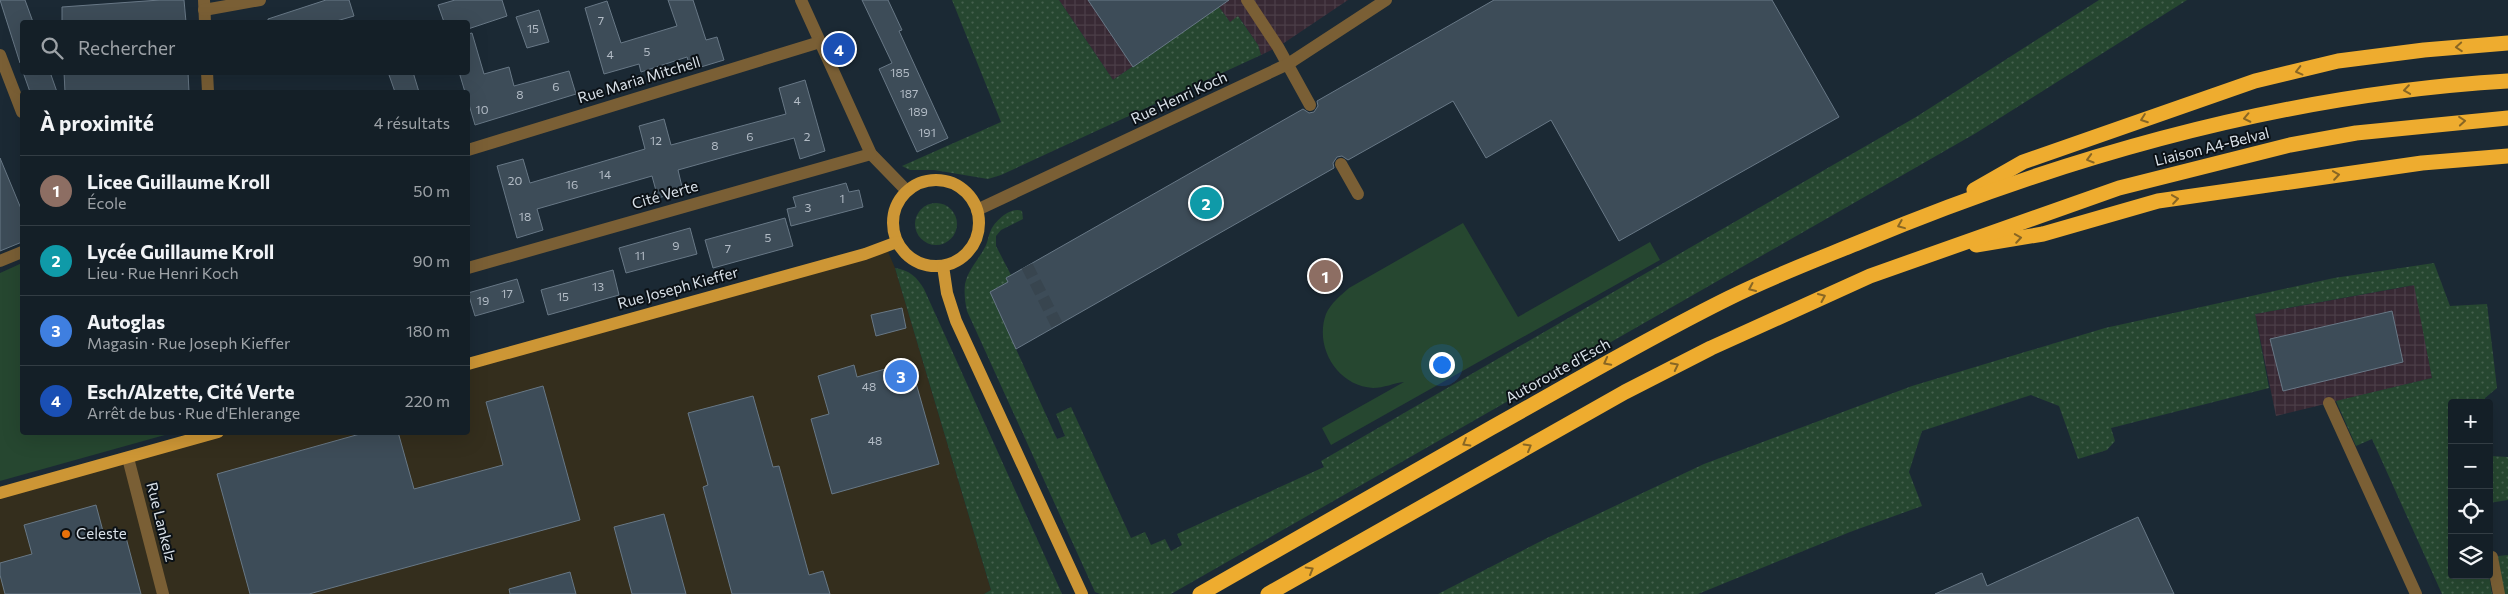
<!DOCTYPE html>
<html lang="fr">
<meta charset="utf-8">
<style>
:root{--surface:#141f27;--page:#212c33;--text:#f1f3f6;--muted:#9da2a7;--line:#333d44;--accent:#2563eb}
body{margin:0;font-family:Commissioner,sans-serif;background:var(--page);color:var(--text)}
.controls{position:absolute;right:15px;bottom:15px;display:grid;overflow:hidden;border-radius:5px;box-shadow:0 5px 20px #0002}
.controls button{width:45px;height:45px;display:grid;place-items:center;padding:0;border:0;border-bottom:1px solid var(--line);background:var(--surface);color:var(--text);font:25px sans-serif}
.you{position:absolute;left:1441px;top:364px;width:18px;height:18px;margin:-12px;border:4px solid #fff;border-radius:50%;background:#1a73e8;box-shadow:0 0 0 8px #1a73e833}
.badge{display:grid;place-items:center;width:32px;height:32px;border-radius:50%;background:var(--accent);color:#fff;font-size:16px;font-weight:700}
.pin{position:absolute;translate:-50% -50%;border:2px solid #fff;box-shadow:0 1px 5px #0006}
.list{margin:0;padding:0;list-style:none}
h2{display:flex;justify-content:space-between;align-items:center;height:65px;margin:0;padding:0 20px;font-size:21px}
h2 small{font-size:16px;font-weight:400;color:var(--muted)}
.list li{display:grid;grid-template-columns:32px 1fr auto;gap:15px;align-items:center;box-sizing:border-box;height:70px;padding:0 20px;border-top:1px solid var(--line)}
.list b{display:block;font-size:19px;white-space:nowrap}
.list p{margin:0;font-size:16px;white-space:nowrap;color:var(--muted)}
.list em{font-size:16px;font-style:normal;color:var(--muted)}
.icon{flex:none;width:28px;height:28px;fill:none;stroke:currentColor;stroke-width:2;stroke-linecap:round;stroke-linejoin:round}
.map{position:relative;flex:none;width:2508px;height:594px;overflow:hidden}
.search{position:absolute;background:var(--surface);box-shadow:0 5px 20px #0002;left:20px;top:20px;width:450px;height:55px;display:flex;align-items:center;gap:12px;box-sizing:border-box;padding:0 18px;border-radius:5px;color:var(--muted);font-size:19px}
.panel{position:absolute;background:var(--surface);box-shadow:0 5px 20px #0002;left:20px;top:90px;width:450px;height:345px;border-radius:5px}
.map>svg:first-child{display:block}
</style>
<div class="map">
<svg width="2508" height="594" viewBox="0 0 2508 594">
<defs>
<pattern id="industrial-grid" width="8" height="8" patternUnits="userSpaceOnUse" patternTransform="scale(1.25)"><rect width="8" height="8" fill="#382934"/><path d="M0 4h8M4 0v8" fill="none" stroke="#4b3e48"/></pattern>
<pattern id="grass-dots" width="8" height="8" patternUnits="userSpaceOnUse" patternTransform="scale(1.25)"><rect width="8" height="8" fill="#264730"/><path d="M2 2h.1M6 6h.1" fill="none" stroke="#45614e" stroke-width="1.8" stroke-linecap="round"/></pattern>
</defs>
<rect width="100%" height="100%" fill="#1b2934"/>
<polygon fill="#342e1d" points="886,247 895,268 991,590 984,594 0,594 0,493 218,433 468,432 468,364"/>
<g fill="url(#industrial-grid)">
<polygon points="1059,0 1348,0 1278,47 1261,55 1258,45 1239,17 1230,22 1219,7 1113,80"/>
<polygon points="2415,285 2432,378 2276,416 2255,314"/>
</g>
<g fill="url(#grass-dots)">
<polygon points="952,0 1059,0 1113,80 1219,7 1230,22 1238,16 1258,45 1261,55 1001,175 988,179 934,170 910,170 902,166 1001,122"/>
<path d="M2099,0H2187L1976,133L1171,594H1100L1095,592L967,311C965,302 964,293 965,284C968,270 978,260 984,249C988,243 988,236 991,230C995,221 1011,206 1022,211L1023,219L1001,230L996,236V246L1011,275L1006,278L1008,282L990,292L1057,439L1065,436L1056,414L1071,407L1131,538L1145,532L1151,545L1165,539L1171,551L1182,545L1177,534L1324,467L1321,461L1916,117Z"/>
<circle cx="936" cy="224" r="21"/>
<polygon points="2434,263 2450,306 2487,304 2497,388 2485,398 2485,403 2452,403 2452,575 2489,575 2492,594 2442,594 2372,439 2356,446 2336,401 2432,378 2414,285 2255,314 2269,388 2111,428 2115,441 2107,450 2078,459 2059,406 2031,395 1922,431 1909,472 1922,506 1850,532 1698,594 1438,594 1547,538 1704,464 1912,386 2105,328 2334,278"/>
<path d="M895,268C909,270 917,277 924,289L1062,594H984L991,590Z"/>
<polygon points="2489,440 2491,456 2508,457 2508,500 2489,503"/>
<polygon points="2508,555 2508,594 2503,594 2498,556"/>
</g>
<g fill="#264730">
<path d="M1463,223L1518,317L1650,242L1660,260L1331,445L1322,428L1404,382C1394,383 1384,388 1373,388C1337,386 1314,347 1326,314C1331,303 1340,296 1349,288Z"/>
<polygon points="22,263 22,432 172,433 0,481 0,273"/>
</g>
<g fill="#3d4c58" stroke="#687886">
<polygon points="0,0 25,0 33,22 22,22 22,62 20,63"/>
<polygon points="160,0 184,0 186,22 62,22 62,7"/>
<polygon points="326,0 349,0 354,16 333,22 268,22 268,19"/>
<polygon points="455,0 502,0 507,16 468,29 468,22 444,22 438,5"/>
<polygon points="668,0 693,0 706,40 717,37 724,60 691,70 687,57 641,72 639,64 604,74 585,8 607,1 621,43 677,26"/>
<polygon points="862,0 888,0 902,30 899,31 948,138 917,152 879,69 892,63"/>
<polygon points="1088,0 1229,0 1133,67"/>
<polygon points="1494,0 1772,0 1839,117 1619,241 1551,120 1486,158 1453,101 1348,160 1342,156 1337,157 1333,163 1334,168 1016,349 990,292 1008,282 1006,278 1303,109 1309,113 1314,112 1318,106 1317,101"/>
<polygon points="539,10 549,42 527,48 516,17"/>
<polygon points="472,33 484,74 509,67 514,86 569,71 576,94 475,125 468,101 468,92 465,92 459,72 468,72 468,34"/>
<polygon points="23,72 50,72 57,92 30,92"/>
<polygon points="64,72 188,72 189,92 65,92"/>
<polygon points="388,72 413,72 419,92 395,92"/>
<polygon points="805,80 825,151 800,159 794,138 735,154 678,170 683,191 658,198 652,176 537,209 543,230 517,238 497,166 523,159 530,183 645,149 639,126 664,119 671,145 786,114 779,88"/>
<polygon points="0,158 22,211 22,242 0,251"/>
<polygon points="846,183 849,192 859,190 863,207 791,226 787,209 796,207 793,197"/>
<polygon points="785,218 793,246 713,268 705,240"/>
<polygon points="690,228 697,254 626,273 619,248"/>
<polygon points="613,270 619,295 548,315 541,290"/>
<polygon points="517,279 524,302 475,316 468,293"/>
<polygon points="902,308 906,328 876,336 871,315"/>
<polygon points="2392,311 2403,362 2283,391 2270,339"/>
<polygon points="910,362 939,464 832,494 811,419 829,414 818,376 854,365 857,377"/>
<polygon points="543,386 580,520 309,594 250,594 217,474 367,432 398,432 414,489 503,465 486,402"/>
<polygon points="753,396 773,467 779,466 809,575 823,571 830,594 732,594 703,487 708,485 688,413"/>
<polygon points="96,505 104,535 124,530 141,594 5,594 0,575 0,563 32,554 24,525"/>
<polygon points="664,514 686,594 632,594 614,527"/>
<polygon points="2138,517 2174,594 1935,594 1982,573 1987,586"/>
<polygon points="570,572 576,594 510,594 509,589"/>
</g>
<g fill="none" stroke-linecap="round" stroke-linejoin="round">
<polyline stroke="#38454f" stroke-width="12" stroke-dasharray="12 6" stroke-linecap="butt" points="1027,266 1057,325"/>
<g stroke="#7a5f35" stroke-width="12">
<polyline points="204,0 205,22"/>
<polyline points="801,0 871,154 907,191"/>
<polyline points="1247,0 1278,47 1310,105"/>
<polyline points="204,10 260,0"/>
<polyline points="0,55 22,112"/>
<polyline points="207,72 208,92"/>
<polyline points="468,150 820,42"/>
<polyline points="1341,164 1358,194"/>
<polyline points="977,210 1288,64 1386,0"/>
<polyline points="0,261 22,252"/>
<polyline points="468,268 871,154"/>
<polyline points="2329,403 2416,594"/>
<polyline points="128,458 163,594"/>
<polyline points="2492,557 2499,594"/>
</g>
<g stroke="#cd9635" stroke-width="12">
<circle cx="936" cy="223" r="43"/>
<polyline points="943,266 947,293 956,321 1082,594"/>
<polyline points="468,364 865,254 897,242"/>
<polyline points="0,493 218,432"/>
</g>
<g stroke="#eeac2f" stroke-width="15">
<polyline points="1974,190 2023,162 2255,81 2338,61 2424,50 2508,43"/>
<polyline points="1976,245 2043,234 2158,201 2422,163 2508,156"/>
<path d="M1200,594C1297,539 1394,483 1491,428C1570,384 1648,338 1729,298C1771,277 1816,260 1860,242C2066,156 2285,94 2508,81"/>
<polyline points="1268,594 1625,392 1711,348 1870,276 2119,188 2290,145 2356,133 2508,118"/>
</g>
</g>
<defs><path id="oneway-chevron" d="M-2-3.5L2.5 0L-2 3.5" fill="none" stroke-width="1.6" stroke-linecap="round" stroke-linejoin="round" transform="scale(1.25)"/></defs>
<g stroke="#886624">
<use href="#oneway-chevron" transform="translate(2459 47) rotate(176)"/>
<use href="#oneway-chevron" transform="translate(2299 71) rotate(166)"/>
<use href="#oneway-chevron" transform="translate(2407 90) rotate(172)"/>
<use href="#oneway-chevron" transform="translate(2247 118) rotate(168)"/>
<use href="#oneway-chevron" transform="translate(2144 119) rotate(160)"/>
<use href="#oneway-chevron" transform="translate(2462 121) rotate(-5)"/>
<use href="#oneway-chevron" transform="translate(2090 159) rotate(164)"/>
<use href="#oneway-chevron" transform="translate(2336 175) rotate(-8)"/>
<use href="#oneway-chevron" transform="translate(2175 199) rotate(-8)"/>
<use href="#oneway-chevron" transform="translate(1901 225) rotate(158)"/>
<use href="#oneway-chevron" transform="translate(2018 238) rotate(-9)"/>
<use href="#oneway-chevron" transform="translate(1752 288) rotate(156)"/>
<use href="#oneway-chevron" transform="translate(1822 297) rotate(-24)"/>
<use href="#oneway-chevron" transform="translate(1607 362) rotate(152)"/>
<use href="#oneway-chevron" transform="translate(1675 366) rotate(-27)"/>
<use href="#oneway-chevron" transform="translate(1466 443) rotate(150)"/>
<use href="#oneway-chevron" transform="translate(1528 447) rotate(-30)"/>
<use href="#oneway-chevron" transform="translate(1310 570) rotate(-30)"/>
</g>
<circle fill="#e8710a" stroke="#0b1116" stroke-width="2" cx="66" cy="534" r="5"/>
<g text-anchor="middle" stroke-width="4" stroke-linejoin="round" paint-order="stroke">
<g font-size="12" fill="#b3bcc6">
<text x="601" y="25">7</text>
<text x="533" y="33">15</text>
<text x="647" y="56">5</text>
<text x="610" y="59">4</text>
<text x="900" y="77">185</text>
<text x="556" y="91">6</text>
<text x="909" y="98">187</text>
<text x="520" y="99">8</text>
<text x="797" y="105">4</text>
<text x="482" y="114">10</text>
<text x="918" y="116">189</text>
<text x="927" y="137">191</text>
<text x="750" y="141">6</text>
<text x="807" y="141">2</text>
<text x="656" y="145">12</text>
<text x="715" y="150">8</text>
<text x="605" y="179">14</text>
<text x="515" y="185">20</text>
<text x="572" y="189">16</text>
<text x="842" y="203">1</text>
<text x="808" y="212">3</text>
<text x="525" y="221">18</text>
<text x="768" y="242">5</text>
<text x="676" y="250">9</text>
<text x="728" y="253">7</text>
<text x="640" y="260">11</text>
<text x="598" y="291">13</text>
<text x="507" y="298">17</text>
<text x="563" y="301">15</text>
<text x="483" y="305">19</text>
<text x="869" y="391">48</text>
<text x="875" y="445">48</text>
</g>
<g font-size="15" fill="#dae2ea" stroke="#0b1116">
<text transform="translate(639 80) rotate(-17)" y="5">Rue Maria Mitchell</text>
<text transform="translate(1179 98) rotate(-25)" y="5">Rue Henri Koch</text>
<text transform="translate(2212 147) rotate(-14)" y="5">Liaison A4-Belval</text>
<text transform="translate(665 195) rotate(-16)" y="5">Cité Verte</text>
<text transform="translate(678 288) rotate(-15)" y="5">Rue Joseph Kieffer</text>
<text transform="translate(1558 371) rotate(-29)" y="5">Autoroute d'Esch</text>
<text transform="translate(161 522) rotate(76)" y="5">Rue Lankelz</text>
</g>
<g font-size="15" fill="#dae2ea" stroke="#0b1116" text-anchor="start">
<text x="76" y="539">Celeste</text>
</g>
</g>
</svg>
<div class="controls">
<button>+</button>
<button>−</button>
<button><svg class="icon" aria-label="locate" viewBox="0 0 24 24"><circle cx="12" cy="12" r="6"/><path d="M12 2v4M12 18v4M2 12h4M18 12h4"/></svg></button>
<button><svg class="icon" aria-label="layers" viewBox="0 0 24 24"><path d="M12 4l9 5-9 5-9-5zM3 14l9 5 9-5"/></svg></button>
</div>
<div class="you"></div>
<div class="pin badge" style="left:1325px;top:276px;background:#8d6e63">1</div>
<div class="pin badge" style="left:1206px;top:203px;background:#0f9aa8">2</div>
<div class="pin badge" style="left:901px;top:376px;background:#3f7fe0">3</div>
<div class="pin badge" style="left:839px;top:49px;background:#1a4fb4">4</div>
<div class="search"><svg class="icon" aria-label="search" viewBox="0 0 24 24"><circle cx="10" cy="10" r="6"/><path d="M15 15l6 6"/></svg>Rechercher</div>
<section class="panel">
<h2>À proximité<small>4 résultats</small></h2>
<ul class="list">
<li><span class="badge" style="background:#8d6e63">1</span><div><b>Licee Guillaume Kroll</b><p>École</p></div><em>50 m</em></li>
<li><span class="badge" style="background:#0f9aa8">2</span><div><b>Lycée Guillaume Kroll</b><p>Lieu · Rue Henri Koch</p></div><em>90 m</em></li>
<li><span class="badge" style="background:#3f7fe0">3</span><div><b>Autoglas</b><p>Magasin · Rue Joseph Kieffer</p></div><em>180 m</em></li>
<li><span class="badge" style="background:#1a4fb4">4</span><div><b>Esch/Alzette, Cité Verte</b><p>Arrêt de bus · Rue d'Ehlerange</p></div><em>220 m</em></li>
</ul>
</section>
</div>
